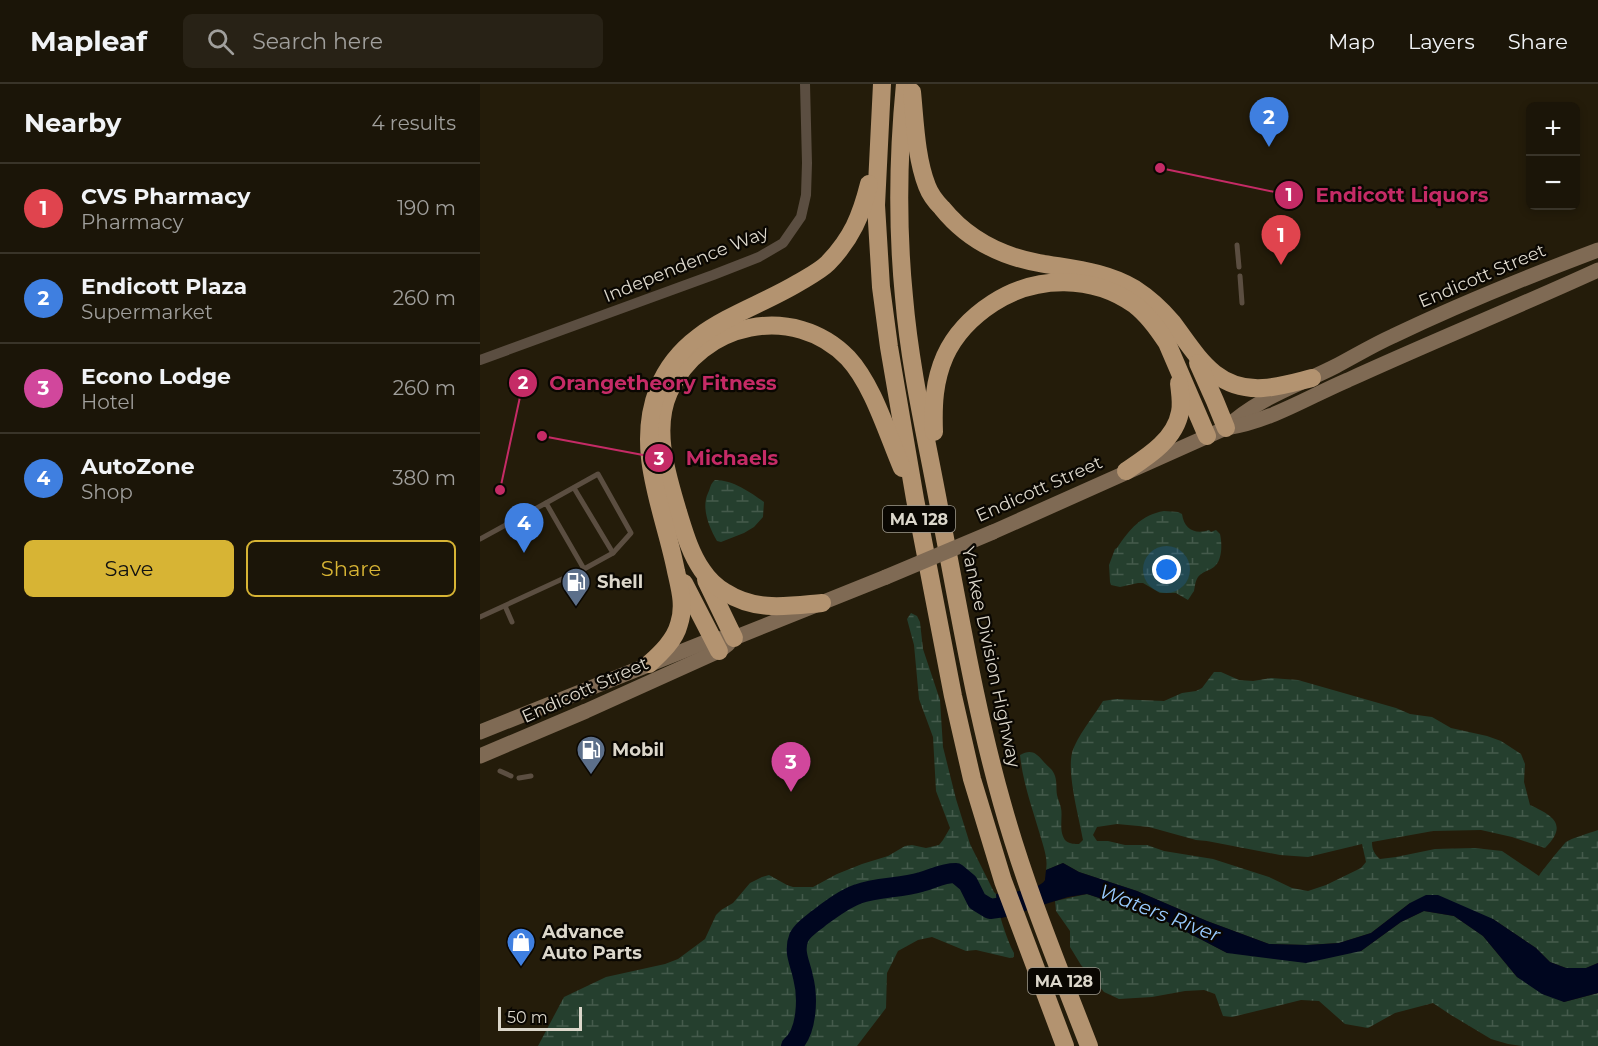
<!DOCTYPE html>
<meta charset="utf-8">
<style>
:root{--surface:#1b1508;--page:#282216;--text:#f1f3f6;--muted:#a09f9c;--line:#393429;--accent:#d7b434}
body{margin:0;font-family:Montserrat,sans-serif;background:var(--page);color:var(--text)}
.controls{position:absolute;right:18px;top:18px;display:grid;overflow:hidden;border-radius:9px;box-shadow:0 3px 9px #0003}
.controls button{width:54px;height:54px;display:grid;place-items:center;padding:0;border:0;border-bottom:2px solid var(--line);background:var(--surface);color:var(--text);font:30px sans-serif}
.scale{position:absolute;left:18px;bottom:15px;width:84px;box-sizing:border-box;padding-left:6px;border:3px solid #dcd7cb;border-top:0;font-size:16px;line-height:21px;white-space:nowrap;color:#dcd7cb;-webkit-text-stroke:4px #0a0702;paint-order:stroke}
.you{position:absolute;left:687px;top:486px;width:21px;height:21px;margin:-15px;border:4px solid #fff;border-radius:50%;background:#1a73e8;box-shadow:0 0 0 9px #1a73e833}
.badge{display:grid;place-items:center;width:39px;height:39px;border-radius:50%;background:var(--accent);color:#fff;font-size:20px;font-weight:700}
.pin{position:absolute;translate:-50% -50px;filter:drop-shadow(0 2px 3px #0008)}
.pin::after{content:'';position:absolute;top:32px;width:21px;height:18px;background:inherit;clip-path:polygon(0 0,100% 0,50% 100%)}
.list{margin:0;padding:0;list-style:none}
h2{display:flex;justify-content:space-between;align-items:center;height:78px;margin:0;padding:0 24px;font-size:26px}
h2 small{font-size:20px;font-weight:400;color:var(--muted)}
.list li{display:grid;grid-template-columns:39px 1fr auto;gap:18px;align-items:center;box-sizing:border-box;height:90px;padding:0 24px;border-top:2px solid var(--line)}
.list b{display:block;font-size:22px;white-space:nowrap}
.list p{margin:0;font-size:20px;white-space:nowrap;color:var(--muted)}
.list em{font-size:20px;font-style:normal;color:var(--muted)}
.actions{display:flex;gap:12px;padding:18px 24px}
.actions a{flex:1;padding:14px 0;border:2px solid var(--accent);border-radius:9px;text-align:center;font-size:21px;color:var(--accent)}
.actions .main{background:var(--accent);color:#111}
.icon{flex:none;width:33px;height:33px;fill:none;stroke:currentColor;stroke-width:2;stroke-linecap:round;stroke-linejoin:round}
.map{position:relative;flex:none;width:1118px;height:962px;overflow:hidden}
header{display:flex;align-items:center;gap:36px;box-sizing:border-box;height:84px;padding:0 30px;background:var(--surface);border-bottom:2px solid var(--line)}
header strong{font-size:28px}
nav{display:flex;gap:33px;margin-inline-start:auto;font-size:21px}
.search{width:420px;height:54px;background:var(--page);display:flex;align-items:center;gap:15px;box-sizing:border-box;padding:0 21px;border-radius:9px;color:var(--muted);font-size:22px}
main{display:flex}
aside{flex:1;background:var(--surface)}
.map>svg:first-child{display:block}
</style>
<header>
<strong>Mapleaf</strong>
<div class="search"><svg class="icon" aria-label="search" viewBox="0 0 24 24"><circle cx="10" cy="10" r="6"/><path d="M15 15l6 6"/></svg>Search here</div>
<nav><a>Map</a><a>Layers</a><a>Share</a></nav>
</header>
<main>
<aside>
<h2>Nearby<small>4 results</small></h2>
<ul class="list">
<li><span class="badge" style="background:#e0444e">1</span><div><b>CVS Pharmacy</b><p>Pharmacy</p></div><em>190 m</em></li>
<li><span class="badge" style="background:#3f7fe0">2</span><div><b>Endicott Plaza</b><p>Supermarket</p></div><em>260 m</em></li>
<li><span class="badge" style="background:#d1479c">3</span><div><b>Econo Lodge</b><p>Hotel</p></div><em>260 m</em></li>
<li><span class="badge" style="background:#3f7fe0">4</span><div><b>AutoZone</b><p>Shop</p></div><em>380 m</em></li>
</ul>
<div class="actions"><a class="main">Save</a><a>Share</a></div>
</aside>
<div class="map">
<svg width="1118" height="962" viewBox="0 0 1118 962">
<defs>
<pattern id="wetland-marsh" width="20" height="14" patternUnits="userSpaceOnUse" patternTransform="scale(1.5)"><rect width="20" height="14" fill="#253f2e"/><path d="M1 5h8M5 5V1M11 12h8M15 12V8" fill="none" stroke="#445a4b"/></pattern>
</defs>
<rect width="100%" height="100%" fill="#241c0a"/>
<g fill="url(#wetland-marsh)" fill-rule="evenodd">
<path d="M235,396C253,396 270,408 284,418L283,433L274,443L264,449L241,458L237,457C229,443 221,424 228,409C231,403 230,400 235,396Z"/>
<path d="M684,427L698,428L702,430C704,445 715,451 729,446L731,448L736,446L740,450C742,459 743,476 734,483C729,487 723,487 718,493C715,498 715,502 714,507C713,508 709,515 708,516L696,509H680L663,499H658L640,503L631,501L630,498L629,481L635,465L637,464C650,445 661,431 684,427Z"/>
<path d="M431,529L437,532L440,538L443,565L460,616L463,663L476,715L490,760L514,808L516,810C517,826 527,856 534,869V873L530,874L496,866L486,867L452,853L438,856L418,867L407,889L406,924L377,962H58L84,913L126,893L185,880L198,875L225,855L236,831L241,826L253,819L270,799L282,793L289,791L307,801L313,803H333L357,790L382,780L408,772L425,762L432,761L446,764L459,761L463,756L470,744L456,707L453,653L439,615L434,561L427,535Z"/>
<path d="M734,588H741L759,596L773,597L791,594L818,596L916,624L930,630L952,633L971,644L1007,652L1021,657L1041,670L1045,680L1044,698L1050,721C1074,732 1088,741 1065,764L1032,753L1001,746L953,747L892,758C892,765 894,770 900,775L916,773L955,765L995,764L1022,767L1059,792C1060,789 1083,761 1086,758C1092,754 1110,749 1118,746V879L1106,884H1086L1070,878L1056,864L1013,835L930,819L891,849L859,859L827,861L789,860L727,837L657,807L599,788L583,779L566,786C568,775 564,765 561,754C553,726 543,700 540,671C550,665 556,668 563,677C567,682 573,685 575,692C577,698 576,704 577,711C578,715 580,720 581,724C583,734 578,748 586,757C590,760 595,760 599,760L603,756C599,733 587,691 592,669C597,652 614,632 623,617L636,615L684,617L702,609L716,607L722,604ZM637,740L669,743L716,756L727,757L800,771L828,773L882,760L886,778L881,784L846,801L828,807L812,804L789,793L733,775L684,767L667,761H645L628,757H617L613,751L617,743Z"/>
<polygon points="607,810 680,834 747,869 881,867 921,838 944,827 974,832 1003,852 1037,893 1084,918 1118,909 1118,962 1042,962 1028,960 1011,955 971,931 953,919 915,929 888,944 865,940 839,917 821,916 752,933 743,932 735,910 724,906 705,907 672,913 639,915 624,908 601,881 590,863 590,847 576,827 575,817"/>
</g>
<path fill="#00061f" d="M583,779L599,788L657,807L727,837L789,860L827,861L859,859L891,849L930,819L946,811H958L1013,835L1056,864L1070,878L1086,884H1106L1118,879V909L1084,918L1062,910L1037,893L1003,852L974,832L944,827L921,838L881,867L826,879L747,869L680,834L607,810L588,813L521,834L517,819L516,810C527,809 560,806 565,796C565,795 566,787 566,786Z"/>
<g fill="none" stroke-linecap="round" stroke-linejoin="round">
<path stroke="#00061f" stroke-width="20" d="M311,962C328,948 328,912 323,893C320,878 313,868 319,853C323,845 333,839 339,834C351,825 364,815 378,810C396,803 422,804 441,798C455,794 462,789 476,789L488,799L497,817L510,825L524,823L544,817"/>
<g stroke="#5b4e41" stroke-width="5">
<polyline points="757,161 759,183"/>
<polyline points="760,192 762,219"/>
<polyline points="94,404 133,469"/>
<polyline points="66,419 118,390 151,449 133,469 104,485"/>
<polyline points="0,455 66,419 104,485 0,533"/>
<polyline points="25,522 32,538"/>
<polyline points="20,687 31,692"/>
<polyline points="39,694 51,692"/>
</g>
<polyline stroke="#5b4e41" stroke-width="10" points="0,276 233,191 279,173 303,159 321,133 326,111 327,79 325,0"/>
<g stroke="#7f6a54" stroke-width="15">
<path d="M746,344C777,314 819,301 856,282C875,272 893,261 913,252C980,220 1049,192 1118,166"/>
<path d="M513,448L746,344C789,338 828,313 868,296C951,258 1035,224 1118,186"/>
<polyline points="0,648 233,555 254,554 406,493"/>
<polyline points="0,672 106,627 239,567 248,560"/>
</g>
<g stroke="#b39370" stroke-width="18">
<polyline points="402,0 396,121 401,203 409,263 435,415 473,612 492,695 523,797 585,962"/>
<path d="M425,0C418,71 417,142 424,213C430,285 447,357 460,428C479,525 495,624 522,719C545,802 578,882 609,962"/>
<path d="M432,8C435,38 436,74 447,102C450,110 456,118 462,124C487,155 520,172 559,179C592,185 625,187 655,205C669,214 681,225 692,238C717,271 735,307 783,304C800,303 816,298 832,294"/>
<polyline points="718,279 735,317 746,344"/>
<path d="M454,348C453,321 454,297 465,272C475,250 493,232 513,219C556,191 613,191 655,221C668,231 678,245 687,259L727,352"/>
<path d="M646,387C667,373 695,356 700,328C702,319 700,309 699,299"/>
<polyline points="226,496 254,554"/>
<polyline points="204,499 239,567"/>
<path d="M342,519C308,522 276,528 245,508C236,503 228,495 222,486C210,469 204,447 198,428C187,390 172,346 189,308C220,238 314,218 368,274C393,301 407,349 422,384"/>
<path d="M169,580C181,569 195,556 199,540C205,522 200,505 196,487C184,426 154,367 178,305C202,243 266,230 318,199C328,193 340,187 348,179C372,154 381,132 389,100"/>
</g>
<polyline stroke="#7f6a54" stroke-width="15" points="406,493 513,448"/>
</g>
<defs>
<g id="fuel-pin" transform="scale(1.5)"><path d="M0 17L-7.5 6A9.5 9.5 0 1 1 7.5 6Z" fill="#5c6f8a" stroke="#0a0702"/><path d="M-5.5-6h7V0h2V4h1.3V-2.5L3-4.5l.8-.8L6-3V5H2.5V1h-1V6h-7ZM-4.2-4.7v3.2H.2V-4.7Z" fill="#fff"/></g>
<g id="shop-pin" transform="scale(1.5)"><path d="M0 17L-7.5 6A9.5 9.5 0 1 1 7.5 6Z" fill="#3f7fe0" stroke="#0a0702"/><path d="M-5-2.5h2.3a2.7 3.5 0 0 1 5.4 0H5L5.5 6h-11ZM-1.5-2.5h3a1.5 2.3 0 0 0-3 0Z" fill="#fff"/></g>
</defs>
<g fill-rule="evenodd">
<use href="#fuel-pin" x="96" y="498"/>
<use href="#fuel-pin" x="111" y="666"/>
<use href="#shop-pin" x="41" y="858"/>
</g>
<g text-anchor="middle" stroke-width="4.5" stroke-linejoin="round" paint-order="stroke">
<g fill="#0a0702" stroke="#9d998f" stroke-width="1.5">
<rect x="403" y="422" width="72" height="26" rx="4.5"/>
<rect x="548" y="884" width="72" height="26" rx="4.5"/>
</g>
<g font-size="16" font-weight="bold" fill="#dcd7cb">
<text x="439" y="441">MA 128</text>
<text x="584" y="903">MA 128</text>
</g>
<g font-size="18" fill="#dcd7cb" stroke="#0a0702">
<text transform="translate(206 180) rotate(-22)" y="6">Independence Way</text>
<text transform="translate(1002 192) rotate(-23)" y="6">Endicott Street</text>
<text transform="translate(559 405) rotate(-24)" y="6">Endicott Street</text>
<text transform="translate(511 573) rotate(78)" y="6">Yankee Division Highway</text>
<text transform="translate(105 606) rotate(-24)" y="6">Endicott Street</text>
</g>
<g font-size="18" font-weight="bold" fill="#dcd7cb" stroke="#0a0702" text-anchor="start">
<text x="117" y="504">Shell</text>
<text x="132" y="672">Mobil</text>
<text x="62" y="854">Advance<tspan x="62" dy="21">Auto Parts</tspan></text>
</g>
<g font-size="20" font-style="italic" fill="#98caff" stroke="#0a0702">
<text transform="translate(680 829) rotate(21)" y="7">Waters River</text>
</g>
</g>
<path fill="none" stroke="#c52b66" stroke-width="2" d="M680 84L809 111M20 406L43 299M62 352L179 374"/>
<g fill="#c52b66" stroke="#0a0702" stroke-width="2">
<circle cx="680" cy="84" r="6"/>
<circle cx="20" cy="406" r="6"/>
<circle cx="62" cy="352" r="6"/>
<circle cx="809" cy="111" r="15"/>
<circle cx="43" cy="299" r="15"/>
<circle cx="179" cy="374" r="15"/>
</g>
<g font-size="18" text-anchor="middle" font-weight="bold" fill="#fff">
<text x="809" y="117">1</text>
<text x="43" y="305">2</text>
<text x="179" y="381">3</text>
</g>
<g font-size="20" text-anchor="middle" font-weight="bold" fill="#c52b66" stroke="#0a0702" stroke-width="4.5" stroke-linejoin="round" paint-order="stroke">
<text x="922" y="118">Endicott Liquors</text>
<text x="183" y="306">Orangetheory Fitness</text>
<text x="252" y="381">Michaels</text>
</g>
</svg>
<div class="controls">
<button>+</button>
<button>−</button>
</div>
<div class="scale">50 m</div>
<div class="you"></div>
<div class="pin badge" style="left:801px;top:181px;background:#e0444e">1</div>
<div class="pin badge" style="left:789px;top:63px;background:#3f7fe0">2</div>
<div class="pin badge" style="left:311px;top:708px;background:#d1479c">3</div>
<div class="pin badge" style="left:44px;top:469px;background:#3f7fe0">4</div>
</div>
</main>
